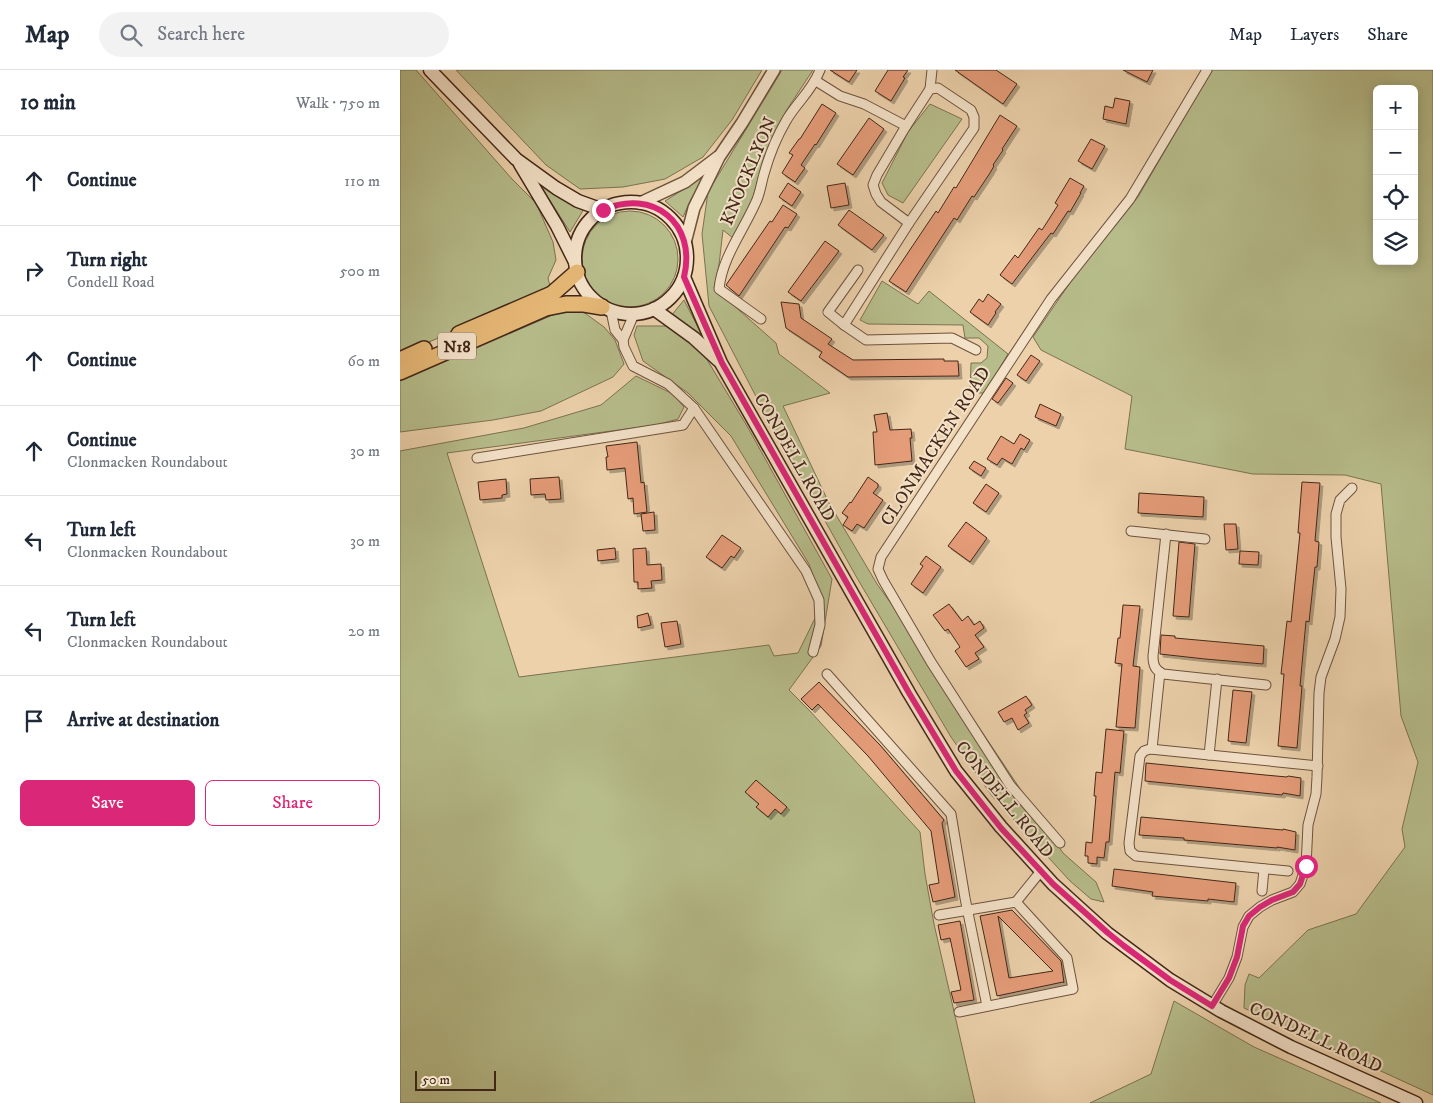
<!DOCTYPE html>
<meta charset="utf-8">
<style>
:root{--surface:#fff;--page:#f2f2f3;--text:#1f2937;--muted:#747a83;--line:#e0e1e3;--accent:#db2777}
body{margin:0;font-family:"IM FELL DW Pica",serif;background:var(--page);color:var(--text)}
.controls{position:absolute;right:15px;top:15px;display:grid;overflow:hidden;border-radius:8px;box-shadow:0 2px 12px #0003}
.controls button{width:45px;height:45px;display:grid;place-items:center;padding:0;border:0;border-bottom:1px solid var(--line);background:var(--surface);color:var(--text);font:25px sans-serif}
.scale{position:absolute;left:15px;bottom:12px;width:81px;box-sizing:border-box;padding-left:5px;border:2px solid #432718;border-top:0;font-size:14px;line-height:18px;white-space:nowrap;color:#432718;-webkit-text-stroke:4px #f3e1c8;paint-order:stroke}
.stop{position:absolute;width:15px;height:15px;margin:-11px;border:4px solid #db2777;border-radius:50%;background:#fff}
.stop.end{background:#db2777;border-color:#fff;box-shadow:0 1px 5px #0008}
.list{margin:0;padding:0;list-style:none}
h2{display:flex;justify-content:space-between;align-items:center;height:65px;margin:0;padding:0 20px;font-size:21px}
h2 small{font-size:16px;font-weight:400;color:var(--muted)}
.list li{display:grid;grid-template-columns:32px 1fr auto;gap:15px;align-items:center;box-sizing:border-box;height:90px;padding:0 20px;border-top:1px solid var(--line)}
.list b{display:block;font-size:19px;white-space:nowrap}
.list p{margin:0;font-size:16px;white-space:nowrap;color:var(--muted)}
.list em{font-size:16px;font-style:normal;color:var(--muted)}
.actions{display:flex;gap:10px;padding:15px 20px}
.actions a{flex:1;padding:11px 0;border:1px solid var(--accent);border-radius:8px;text-align:center;font-size:18px;color:var(--accent)}
.actions .main{background:var(--accent);color:#fff}
.icon{flex:none;width:28px;height:28px;fill:none;stroke:currentColor;stroke-width:2;stroke-linecap:round;stroke-linejoin:round}
.map{position:relative;flex:none;width:1033px;height:1033px;overflow:hidden}
header{display:flex;align-items:center;gap:30px;box-sizing:border-box;height:70px;padding:0 25px;background:var(--surface);border-bottom:1px solid var(--line)}
header strong{font-size:24px}
nav{display:flex;gap:28px;margin-inline-start:auto;font-size:18px}
.search{width:350px;height:45px;background:var(--page);display:flex;align-items:center;gap:12px;box-sizing:border-box;padding:0 18px;border-radius:28px;color:var(--muted);font-size:19px}
main{display:flex}
aside{flex:1;background:var(--surface)}
.map>svg:first-child{display:block}
</style>
<header>
<strong>Map</strong>
<div class="search"><svg class="icon" aria-label="search" viewBox="0 0 24 24"><circle cx="10" cy="10" r="6"/><path d="M15 15l6 6"/></svg>Search here</div>
<nav><a>Map</a><a>Layers</a><a>Share</a></nav>
</header>
<main>
<aside>
<h2>10 min<small>Walk · 750 m</small></h2>
<ul class="list">
<li><svg class="icon" aria-label="ahead" viewBox="0 0 24 24"><path d="M12 20V5M6 11l6-6 6 6"/></svg><div><b>Continue</b></div><em>110 m</em></li>
<li><svg class="icon" aria-label="right" viewBox="0 0 24 24"><path d="M7 20v-9h11M14 6l5 5-5 5"/></svg><div><b>Turn right</b><p>Condell Road</p></div><em>500 m</em></li>
<li><svg class="icon" aria-label="ahead" viewBox="0 0 24 24"><path d="M12 20V5M6 11l6-6 6 6"/></svg><div><b>Continue</b></div><em>60 m</em></li>
<li><svg class="icon" aria-label="ahead" viewBox="0 0 24 24"><path d="M12 20V5M6 11l6-6 6 6"/></svg><div><b>Continue</b><p>Clonmacken Roundabout</p></div><em>30 m</em></li>
<li><svg class="icon" aria-label="left" viewBox="0 0 24 24"><path d="M17 20v-9H6M10 6l-5 5 5 5"/></svg><div><b>Turn left</b><p>Clonmacken Roundabout</p></div><em>30 m</em></li>
<li><svg class="icon" aria-label="left" viewBox="0 0 24 24"><path d="M17 20v-9H6M10 6l-5 5 5 5"/></svg><div><b>Turn left</b><p>Clonmacken Roundabout</p></div><em>20 m</em></li>
<li><svg class="icon" aria-label="arrive" viewBox="0 0 24 24"><path d="M6 21V4h12l-3 4 3 4H6"/></svg><div><b>Arrive at destination</b></div></li>
</ul>
<div class="actions"><a class="main">Save</a><a>Share</a></div>
</aside>
<div class="map">
<svg width="1033" height="1033" viewBox="0 0 1033 1033">
<defs>
<filter id="shadow"><feDropShadow dx="3" dy="3" stdDeviation="0" flood-color="#0004"/></filter>
</defs>
<rect width="100%" height="100%" fill="#ecd1ab"/>
<filter id="stains"><feTurbulence type="fractalNoise" baseFrequency=".004" numOctaves="4"/><feColorMatrix values="0 0 0 0 .2 0 0 0 0 .09 0 0 0 0 .02 0 0 0 .5 -.17"/></filter>
<radialGradient id="worn" r=".72"><stop offset=".6" stop-color="#630" stop-opacity="0"/><stop offset="1" stop-color="#630" stop-opacity=".3"/></radialGradient>
<g fill="#b6bc8a" stroke="#7c7251" fill-rule="evenodd">
<polygon points="0,0 16,0 112,109 136,133 153,172 156,190 148,208 150,216 137,224 0,285"/>
<polygon points="56,0 362,0 332,50 303,87 265,109 223,117 180,119 146,95"/>
<polygon points="382,0 413,0 386,41 364,87 352,131 333,168 323,160 319,195 314,218 376,273 379,284 430,323 383,336 429,433 477,514 566,638 663,783 696,812 704,832 691,829 670,811 592,726 551,667 457,508 363,340 309,236 302,164 308,122"/>
<path d="M812,0H1033V1025L844,938L845,915L849,904L859,908L908,860L956,844L1005,777L1002,759L1018,692L1001,646L981,414L945,405L853,404L725,379L732,326L641,280L633,267L678,201L738,127ZM977,19H1014V191H977Z"/>
<polygon points="530,34 562,49 503,133 488,125 482,113 508,62"/>
<polygon points="306,105 291,129 283,147 265,131"/>
<polygon points="137,110 184,139 170,162"/>
<circle cx="230" cy="189" r="48"/>
<polygon points="482,211 518,234 529,221 608,284 585,323 570,323 571,293 581,293 587,288 588,276 579,268 565,268 563,255 468,254 460,250"/>
<polygon points="284,230 303,267 271,246"/>
<polygon points="162,241 182,241 204,257 215,270 224,294 213,307 141,341 93,350 0,362 0,311"/>
<polygon points="237,256 268,256 297,273 347,356 432,509 421,576 389,620 409,640 520,762 525,804 534,854 575,1033 0,1033 0,381 124,358 201,335 236,306 273,324 284,337 278,349 256,355 47,383 119,607 369,575 374,586 398,583 422,534 409,494 331,366 288,323 243,291 234,265"/>
<polygon points="774,931 854,977 981,1033 690,1033 751,1004"/>
</g>
<g fill="#e59c78" stroke="#432718" fill-rule="evenodd" filter="url(#shadow)">
<polygon points="430,0 457,0 449,12"/>
<polygon points="488,0 508,0 503,7 505,8 491,31 475,21"/>
<polygon points="555,0 596,0 617,14 603,34"/>
<polygon points="723,0 753,0 747,12"/>
<polygon points="715,28 730,31 726,54 703,49 705,36 713,38"/>
<polygon points="422,34 436,43 416,75 415,74 401,95 405,98 395,112 382,103 393,85 389,83 399,69 400,69"/>
<polygon points="600,45 617,56 602,79 603,80 593,95 594,96 590,103 574,127 572,126 557,150 554,148 506,222 489,211 536,141 538,143 554,117 556,118"/>
<polygon points="469,48 484,59 453,105 437,94"/>
<polygon points="691,69 705,76 692,99 678,91"/>
<polygon points="670,108 684,116 680,123 681,123 670,142 668,141 653,164 651,163 612,214 600,205 615,185 618,188 639,158 642,160 658,135 655,133"/>
<polygon points="388,113 401,122 392,136 379,127"/>
<polygon points="445,113 449,135 431,138 427,116"/>
<polygon points="383,135 397,144 388,158 385,157 339,226 326,215 370,151 372,152"/>
<polygon points="449,140 484,165 472,180 438,155"/>
<polygon points="425,171 439,181 401,231 388,222"/>
<polygon points="588,224 601,234 595,242 596,243 588,255 570,242 579,229 583,232"/>
<polygon points="381,232 399,234 401,248 432,269 428,274 453,290 544,289 544,291 558,291 559,306 448,307 419,287 422,282 386,258"/>
<polygon points="631,285 640,291 626,311 617,305"/>
<polygon points="606,308 613,313 598,333 592,329"/>
<polygon points="640,334 661,344 656,356 635,347"/>
<polygon points="487,343 490,360 511,359 512,368 510,368 512,391 475,395 473,362 477,362 474,345"/>
<polygon points="620,364 630,370 624,380 621,378 612,394 602,388 597,395 587,389 601,366 614,374"/>
<polygon points="237,372 241,413 244,412 247,442 234,444 233,428 228,429 225,398 207,400 206,387 208,387 206,376"/>
<polygon points="574,391 586,398 581,406 569,398"/>
<polygon points="159,407 161,429 146,430 145,424 131,425 130,409"/>
<polygon points="468,407 478,414 478,417 473,423 483,430 464,458 457,454 452,461 443,455 448,447 442,443 450,432 451,433"/>
<polygon points="106,409 107,424 102,425 102,428 80,430 78,412"/>
<polygon points="902,412 920,413 915,471 919,472 917,497 915,497 909,552 906,551 900,616 902,616 897,678 878,676 884,604 881,604 887,551 891,552 900,463 898,463"/>
<polygon points="586,414 599,423 586,442 573,433"/>
<polygon points="739,423 804,427 803,447 738,443"/>
<polygon points="254,442 255,460 243,461 241,444"/>
<polygon points="566,452 587,468 570,492 548,476"/>
<polygon points="824,454 836,454 838,479 826,480"/>
<polygon points="322,465 341,478 334,488 331,486 322,498 306,487"/>
<polygon points="779,472 795,474 789,547 773,546"/>
<polygon points="215,478 216,489 198,491 197,480"/>
<polygon points="246,478 247,495 261,494 262,510 251,511 252,518 238,519 238,512 234,512 233,479"/>
<polygon points="840,481 859,482 858,495 839,494"/>
<polygon points="526,486 541,497 523,523 511,514 523,496 520,494"/>
<polygon points="549,534 562,551 568,546 574,555 580,551 584,558 575,565 584,577 575,583 579,589 566,597 555,581 560,577 548,559 545,561 533,545"/>
<polygon points="723,535 740,536 733,596 740,597 735,658 716,657 722,594 715,593 718,568 720,568"/>
<polygon points="248,543 251,555 238,558 237,546"/>
<polygon points="277,551 281,574 265,577 261,553"/>
<polygon points="761,565 775,566 775,568 864,576 863,594 805,589 760,584"/>
<polygon points="419,612 480,675 544,750 542,753 555,827 533,832 529,815 539,813 531,761 468,686 418,634 412,640 401,629"/>
<polygon points="833,620 852,622 846,673 828,671"/>
<polygon points="626,626 632,635 625,640 627,643 624,645 629,653 618,660 612,648 604,652 598,642"/>
<polygon points="706,659 724,661 720,703 715,702 709,772 706,772 704,788 697,787 697,794 688,793 688,786 685,786 686,772 692,773 696,726 694,726 696,702 702,703"/>
<polygon points="746,693 865,705 887,707 888,706 901,708 900,726 883,723 882,725 745,711"/>
<polygon points="356,710 387,737 381,744 375,739 368,747 356,737 359,734 345,722"/>
<polygon points="741,747 883,760 883,759 896,762 895,780 877,777 877,778 784,770 784,768 739,765"/>
<polygon points="714,799 836,813 834,832 808,829 808,831 752,826 753,822 712,816"/>
<path d="M612,840L661,891L664,913L663,912L597,926L580,846ZM598,846L653,901L609,908Z"/>
<polygon points="560,851 574,930 554,933 551,922 561,920 550,868 541,870 538,855"/>
</g>
<g fill="none" stroke-linecap="round" stroke-linejoin="round">
<g stroke="#6d523d" stroke-width="11">
<g id="minor">
<polyline points="416,11 440,26 464,34 506,56 530,19 538,18 571,40 574,47 574,58 509,153 444,255"/>
<polyline points="530,19 532,0"/>
<polyline points="506,56 477,105 473,115 476,124 481,132 509,153"/>
<polyline points="458,200 428,242 444,255 466,270 552,268 576,280"/>
<polyline points="211,241 215,260 223,270 224,277 233,296 268,314 294,338 406,501 419,530 420,555 413,582"/>
<path d="M361,249L319,219C322,188 343,161 355,134C360,125 361,114 364,104C369,86 376,68 386,51C396,33 412,21 420,0"/>
<polyline points="223,270 234,244"/>
<polyline points="77,388 283,355 294,338"/>
<polyline points="731,461 805,469"/>
<path d="M766,464L753,586C753,595 755,600 763,604L866,615"/>
<polyline points="427,604 551,744 565,828 587,936"/>
<polyline points="752,679 760,602"/>
<polyline points="809,685 817,609"/>
<polyline points="660,773 610,715 531,592 483,510 478,499 481,487 651,229 730,129 807,0"/>
<polyline points="888,801 736,786 730,781 729,773 740,686 744,681 750,679 918,696"/>
<polyline points="862,821 864,799"/>
<polyline points="616,832 641,801"/>
<polyline points="539,845 616,832 667,888 673,919 559,942"/>
<polyline points="812,936 829,908 837,887 843,857 849,846 860,837 872,830 893,822 900,814 906,796 908,755 916,724 917,707 919,623 921,607 935,569 940,547 941,519 936,467 936,444 940,430 952,418"/>
</g>
</g>
<g stroke="#6d523d" stroke-width="14">
<g id="tertiary">
<polyline points="240,133 285,112 318,87"/>
<polyline points="285,173 294,138 319,87 342,53 374,0"/>
</g>
</g>
<g stroke="#432718" stroke-width="15">
<g id="secondary">
<polyline points="30,0 116,89 156,118 178,131 203,140"/>
<polyline points="120,94 157,156 175,192"/>
<circle cx="231" cy="188" r="56"/>
<polyline points="284,207 321,293 509,623 556,701 601,757 653,814 707,863 770,910 821,941 891,977 1016,1033"/>
<polyline points="254,239 294,268 318,290"/>
</g>
</g>
<g stroke="#432718" stroke-width="18">
<g id="trunk">
<polyline points="59,264 152,224 177,202"/>
<polyline points="0,290 24,279"/>
<polyline points="0,302 146,238 166,234 184,234 202,237"/>
</g>
</g>
<use href="#minor" stroke="#f3e1c8" stroke-width="9"/>
<use href="#tertiary" stroke="#f3e1c8" stroke-width="11"/>
<use href="#secondary" stroke="#f3e1c8" stroke-width="12"/>
<use href="#trunk" stroke="#e6b876" stroke-width="15"/>
</g>
<g fill="none" stroke-linecap="round" stroke-linejoin="round">
<path stroke="#db2777" stroke-width="6" d="M203,140C253,118 297,153 284,207L322,293L509,623L556,701L601,758L653,814L708,863L724,876L770,910L812,936L829,908L837,887L843,856L849,846L860,837L872,830L893,822L900,814L906,796"/>
</g>
<g text-anchor="middle" stroke-width="4" stroke-linejoin="round" paint-order="stroke">
<rect fill="#f3e1c8" stroke="#785f4d" stroke-width="1" x="38" y="262.5" width="38" height="27" rx="4"/>
<g font-size="16" font-weight="bold" fill="#432718">
<text x="57" y="282">N18</text>
</g>
<g font-size="18" fill="#432718" stroke="#f3e1c8">
<text transform="translate(348 101) rotate(-67)" y="6">KNOCKLYON</text>
<text transform="translate(535 376) rotate(-57)" y="6">CLONMACKEN ROAD</text>
<text transform="translate(395 387) rotate(60)" y="6">CONDELL ROAD</text>
<text transform="translate(605 729) rotate(51)" y="6">CONDELL ROAD</text>
<text transform="translate(916 967) rotate(25)" y="6">CONDELL ROAD</text>
</g>
</g>
<rect width="100%" height="100%" filter="url(#stains)"/>
<rect width="100%" height="100%" fill="url(#worn)"/>
</svg>
<div class="controls">
<button>+</button>
<button>−</button>
<button><svg class="icon" aria-label="locate" viewBox="0 0 24 24"><circle cx="12" cy="12" r="6"/><path d="M12 2v4M12 18v4M2 12h4M18 12h4"/></svg></button>
<button><svg class="icon" aria-label="layers" viewBox="0 0 24 24"><path d="M12 4l9 5-9 5-9-5zM3 14l9 5 9-5"/></svg></button>
</div>
<div class="scale">50 m</div>
<div class="stop" style="left:906px;top:796px"></div>
<div class="stop end" style="left:203px;top:140px"></div>
</div>
</main>
